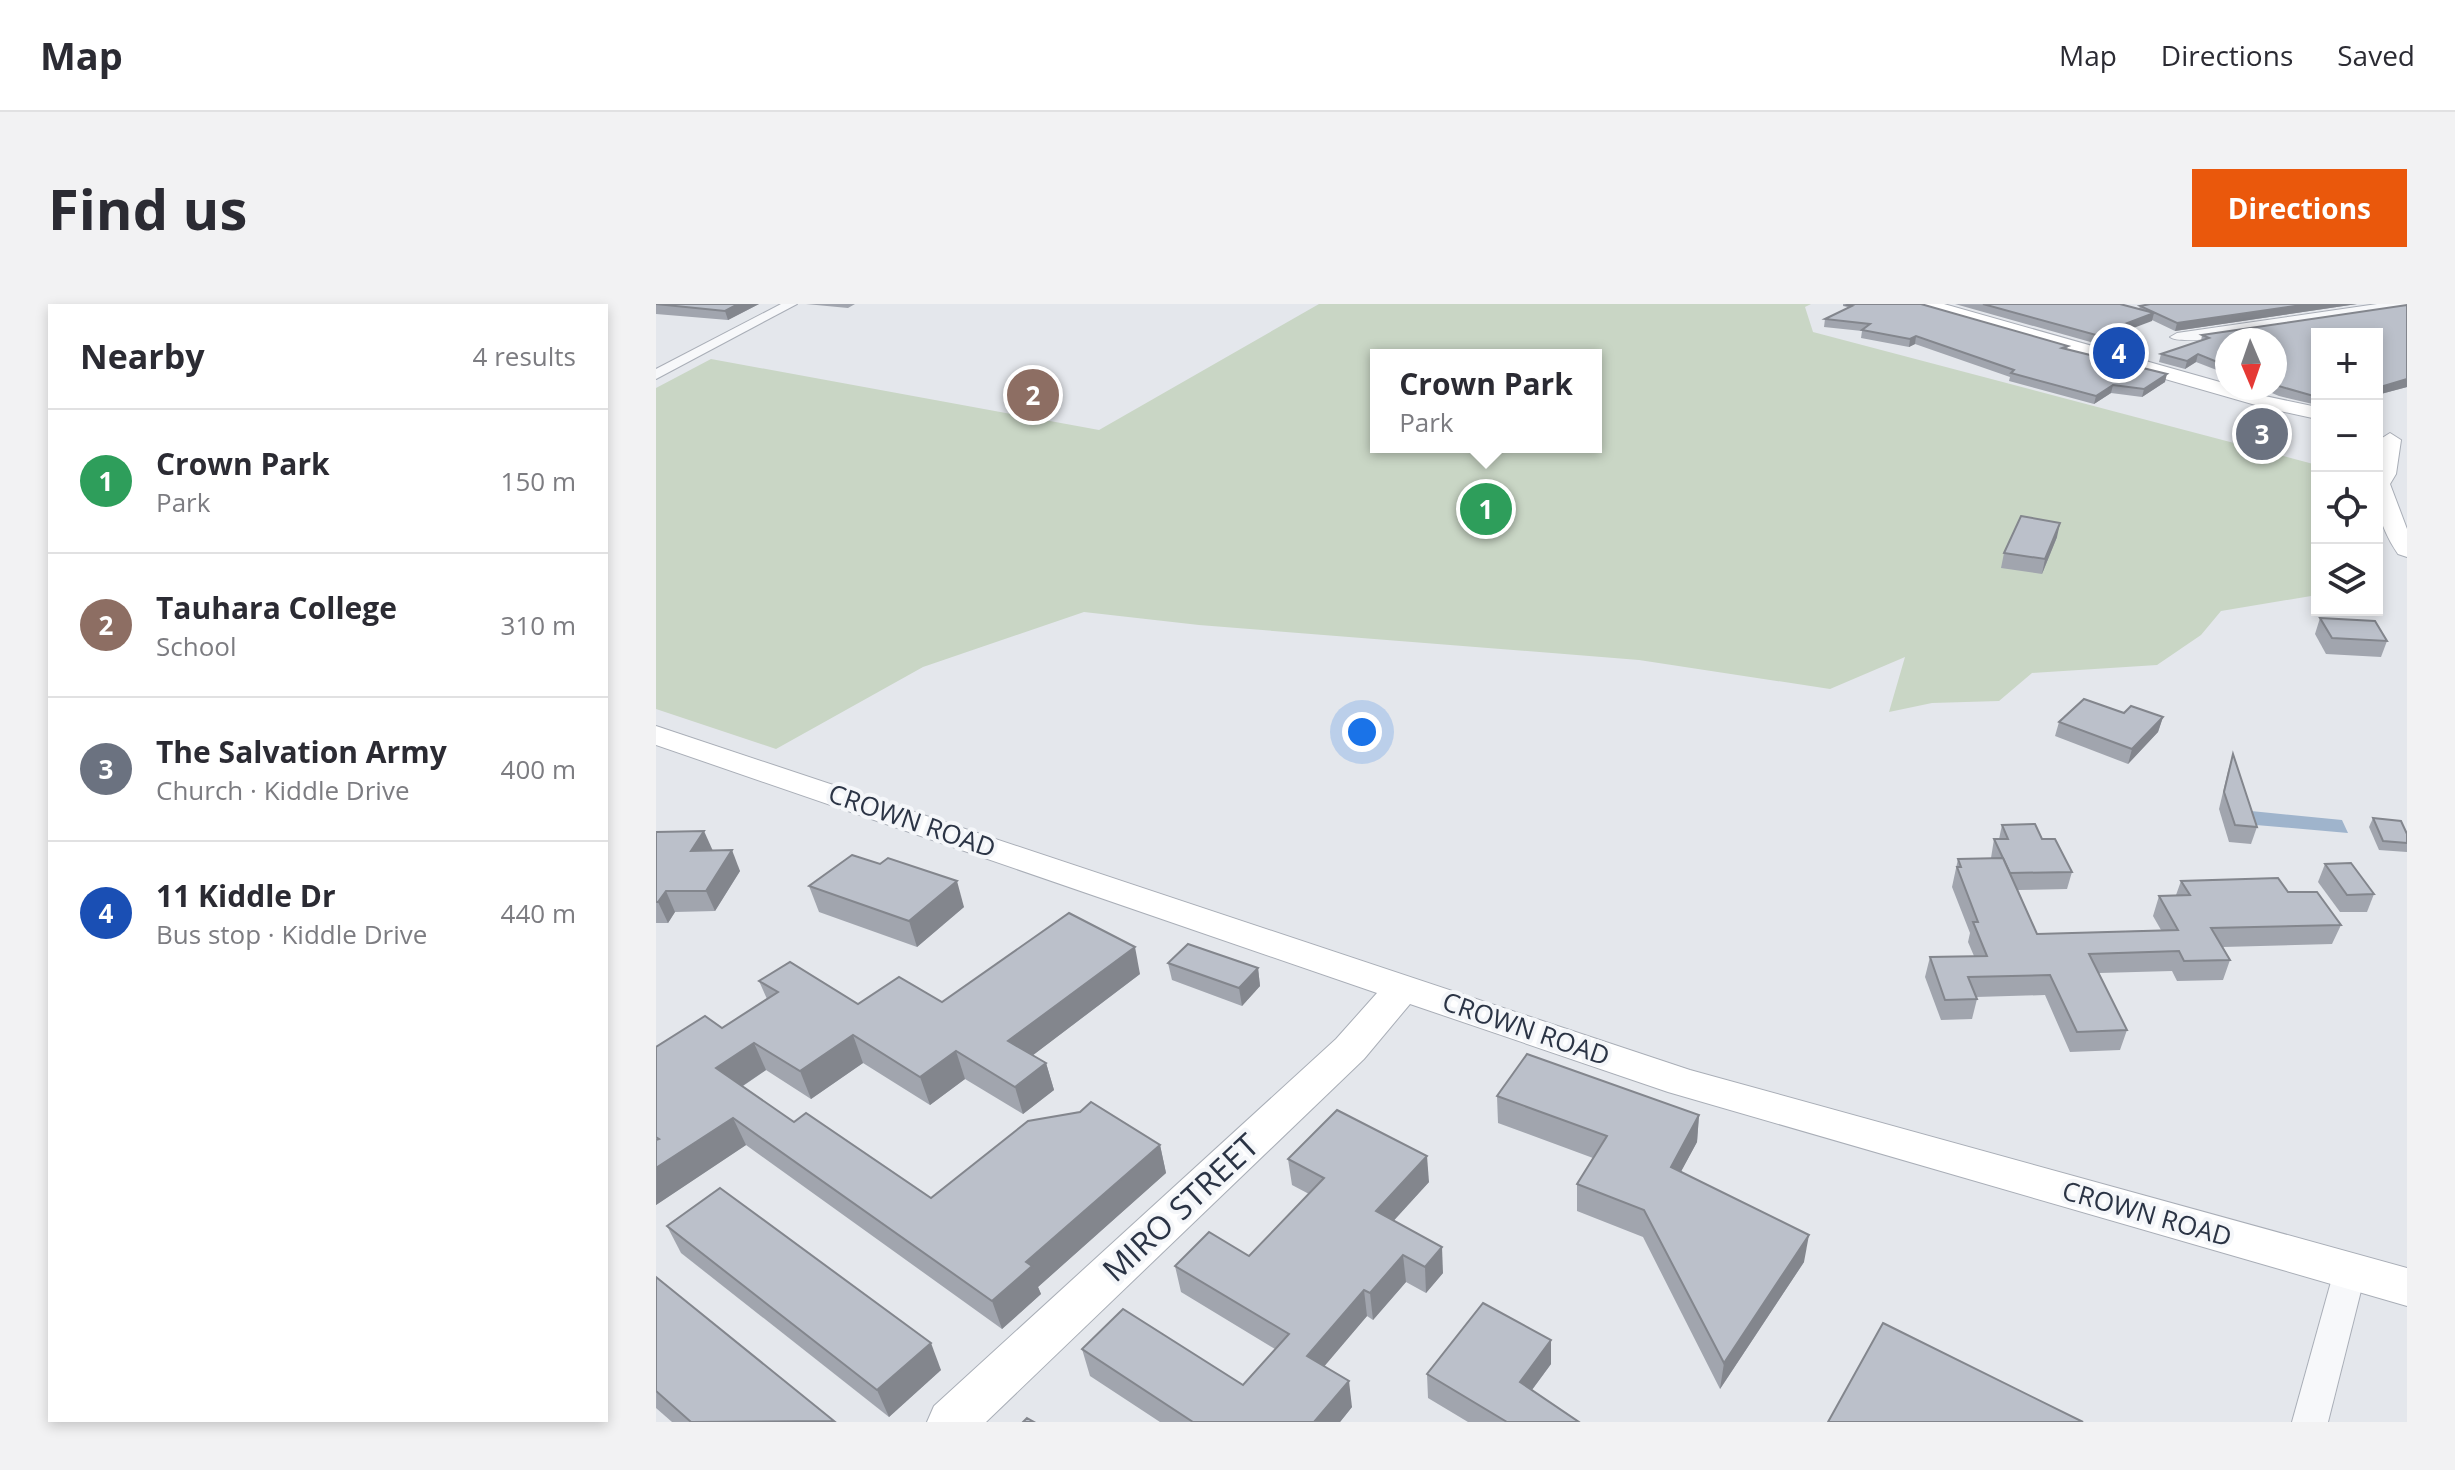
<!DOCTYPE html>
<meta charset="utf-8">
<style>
:root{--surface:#fff;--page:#f2f2f3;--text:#2b2b33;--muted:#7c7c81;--line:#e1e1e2;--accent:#ea580c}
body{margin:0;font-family:"Open Sans",sans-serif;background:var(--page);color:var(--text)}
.controls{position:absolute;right:24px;top:24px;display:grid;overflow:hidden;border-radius:0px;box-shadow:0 4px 12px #0003}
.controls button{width:72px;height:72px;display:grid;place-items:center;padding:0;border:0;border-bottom:2px solid var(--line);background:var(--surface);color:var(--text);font:40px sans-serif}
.compass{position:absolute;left:1559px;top:24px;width:72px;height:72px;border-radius:50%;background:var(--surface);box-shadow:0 4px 12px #0003;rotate:178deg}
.you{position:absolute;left:706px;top:428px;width:28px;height:28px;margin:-20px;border:6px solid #fff;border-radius:50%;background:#1a73e8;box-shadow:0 0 0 12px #1a73e833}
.badge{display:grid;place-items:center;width:52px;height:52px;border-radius:50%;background:var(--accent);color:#fff;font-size:26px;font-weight:700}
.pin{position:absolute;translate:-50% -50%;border:4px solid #fff;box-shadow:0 2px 8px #0006}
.popup{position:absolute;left:714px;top:45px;width:232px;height:104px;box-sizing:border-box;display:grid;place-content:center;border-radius:0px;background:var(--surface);filter:drop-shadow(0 2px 6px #0005);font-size:26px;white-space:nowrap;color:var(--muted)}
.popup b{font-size:30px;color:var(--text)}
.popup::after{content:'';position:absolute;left:50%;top:100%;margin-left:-16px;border:16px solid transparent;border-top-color:var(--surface)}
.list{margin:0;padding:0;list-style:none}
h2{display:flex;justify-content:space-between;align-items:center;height:104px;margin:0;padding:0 32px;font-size:34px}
h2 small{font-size:26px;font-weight:400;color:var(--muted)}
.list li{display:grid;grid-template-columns:52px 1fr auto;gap:24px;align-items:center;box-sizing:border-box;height:144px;padding:0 32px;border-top:2px solid var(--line)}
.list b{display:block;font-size:30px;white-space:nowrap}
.list p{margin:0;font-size:26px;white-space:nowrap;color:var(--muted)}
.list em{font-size:26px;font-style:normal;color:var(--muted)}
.icon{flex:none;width:44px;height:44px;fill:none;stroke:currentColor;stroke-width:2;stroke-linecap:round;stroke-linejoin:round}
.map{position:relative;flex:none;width:1751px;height:1118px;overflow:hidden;border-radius:0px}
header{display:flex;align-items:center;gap:48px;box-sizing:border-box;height:112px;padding:0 40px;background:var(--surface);border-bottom:2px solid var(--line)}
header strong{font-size:38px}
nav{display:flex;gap:44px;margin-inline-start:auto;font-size:28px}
.intro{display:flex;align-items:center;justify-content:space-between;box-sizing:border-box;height:192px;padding:0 48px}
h1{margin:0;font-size:56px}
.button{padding:20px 36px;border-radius:0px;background:var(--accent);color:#fff;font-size:28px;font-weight:700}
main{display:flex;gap:48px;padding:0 48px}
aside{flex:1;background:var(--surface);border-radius:0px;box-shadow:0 4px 12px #0003}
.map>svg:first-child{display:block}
</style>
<header>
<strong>Map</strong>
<nav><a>Map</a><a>Directions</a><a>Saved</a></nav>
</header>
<div class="intro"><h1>Find us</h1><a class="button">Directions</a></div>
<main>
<aside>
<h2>Nearby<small>4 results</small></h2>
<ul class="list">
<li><span class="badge" style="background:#2e9e5b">1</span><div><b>Crown Park</b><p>Park</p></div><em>150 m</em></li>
<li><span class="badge" style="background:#8d6e63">2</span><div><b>Tauhara College</b><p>School</p></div><em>310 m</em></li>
<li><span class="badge" style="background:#6b7280">3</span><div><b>The Salvation Army</b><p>Church · Kiddle Drive</p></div><em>400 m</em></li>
<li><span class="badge" style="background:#1a4fb4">4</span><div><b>11 Kiddle Dr</b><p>Bus stop · Kiddle Drive</p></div><em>440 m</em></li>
</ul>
</aside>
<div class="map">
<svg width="1751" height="1118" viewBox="0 0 1751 1118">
<rect width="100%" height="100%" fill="#e4e7ec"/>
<path fill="#c9d6c5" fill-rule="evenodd" d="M663,0H1155L1149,3L1157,28L1661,161V291L1565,307L1545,331L1501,361L1376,369L1343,397L1276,399L1233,408L1249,353L1174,385L983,356L543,321L428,308L267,363L120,445L0,405V84L55,55L443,126ZM720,51H940V143H720Z"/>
<polygon fill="#9fb4cc" points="1595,507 1686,516 1692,529 1600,521"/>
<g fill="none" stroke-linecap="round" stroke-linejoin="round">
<g stroke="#a9aeb7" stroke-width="2">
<g id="street">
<polygon points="125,0 141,0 0,75 0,65"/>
<path d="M1721,0H1751V7C1730,7 1710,8 1689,11C1661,15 1531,46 1514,33L1521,29Z"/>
<polygon points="1694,954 1705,958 1710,967 1672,1118 1636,1118 1678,967 1683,958"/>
</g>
</g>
<g stroke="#a9aeb7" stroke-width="2">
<g id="secondary">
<polygon points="1259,0 1288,0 1571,80 1571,84 1661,103 1661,115 1610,104 1262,4"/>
<path d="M1734,129L1745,136L1740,170L1734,180L1751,225V253L1742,250C1717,214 1716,179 1723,136Z"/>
<polygon points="0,422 1034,766 1751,964 1751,1002 1012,788 754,700 708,755 330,1118 271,1118 278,1102 680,735 721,689 0,441"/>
</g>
</g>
<use href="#street" fill="#f7f8fa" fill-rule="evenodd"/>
<use href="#secondary" fill="#fff" fill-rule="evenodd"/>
</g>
<g fill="#a1a5ae">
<polygon points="0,0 103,0 72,16 0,10"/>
<polygon points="150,0 199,0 192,4"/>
<polygon points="1187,0 1265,0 1412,42 1411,45 1509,78 1486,93 1455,89 1438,100 1353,77 1354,73 1259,40 1253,43 1205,34 1206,27 1168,23 1169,15 1191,5 1191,3 1187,2"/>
<polygon points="1299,0 1464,0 1483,5 1484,2 1494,0 1701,0 1519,27 1496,16 1438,39"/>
<polygon points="1751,1 1751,83 1721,91 1661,30 1661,101 1623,92 1604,84 1619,84 1619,36 1571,36 1571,70 1540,58 1529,65 1503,58 1505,50 1545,37 1546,31"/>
<polygon points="1401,233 1386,270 1345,264 1348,249"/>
<polygon points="1664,314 1731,337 1725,353 1670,350 1659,330"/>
<polygon points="1468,409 1507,413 1502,428 1472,460 1399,432 1403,418"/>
<polygon points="1577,450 1601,523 1595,540 1573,538 1563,505 1572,467"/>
<polygon points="1717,514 1751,530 1751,548 1723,546 1713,523"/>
<polygon points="1346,521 1386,535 1416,568 1411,585 1362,586 1381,630 1505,626 1497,612 1503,592 1520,591 1525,577 1632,588 1685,621 1676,640 1567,643 1574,656 1567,676 1521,677 1516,667 1443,669 1471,726 1464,746 1414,748 1389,691 1320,693 1321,695 1316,715 1285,716 1269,673 1274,653 1318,652 1312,638 1314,629 1296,583 1302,555 1335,554 1338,535 1343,535"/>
<polygon points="0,528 56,546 84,567 59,607 19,608 12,619 0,619"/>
<polygon points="1669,560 1718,590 1711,608 1684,608 1662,578"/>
<polygon points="153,582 308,603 261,643 163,608"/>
<polygon points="512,659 602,664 604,682 586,702 516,676"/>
<polygon points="484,670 377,751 390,759 398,786 367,810 309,775 274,801 207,759 155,795 110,766 87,782 138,818 275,894 504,841 510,869 382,983 385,990 346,1025 90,841 0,901 0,743 66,724 111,695 103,677 202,700 286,698"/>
<polygon points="841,792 1043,811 1041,838 1025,867 1148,958 1064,1085 987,933 921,907 921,880 937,854 842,819"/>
<polygon points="632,855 773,878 737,917 787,969 770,989 750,978 717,1016 711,1012 668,1062 696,1103 684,1118 504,1118 434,1072 426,1045 587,1081 619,1045 525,988 519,962 593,952 653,890 636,881"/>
<polygon points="11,922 285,1066 233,1113 25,949"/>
<polygon points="0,973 179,1118 16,1118 0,1104"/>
<polygon points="895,1060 876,1086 923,1118 812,1118 772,1094 771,1070"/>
</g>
<g fill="#83868d">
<polygon points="82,0 103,0 72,16 69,7"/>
<polygon points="1653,0 1701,0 1519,27 1521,19"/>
<polygon points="1498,9 1496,17 1438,39 1440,31"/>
<polygon points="1260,32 1259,40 1253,43 1254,35"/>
<polygon points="1542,50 1540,58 1529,65 1531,57"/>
<polygon points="1511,70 1509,78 1486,93 1488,85"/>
<polygon points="1751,75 1751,83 1721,91 1721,84"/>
<polygon points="1457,81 1455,89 1438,100 1440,92"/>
<polygon points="1404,219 1401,233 1386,270 1389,255"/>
<polygon points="1507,413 1502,428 1472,460 1476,445"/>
<polygon points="48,527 57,547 35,547"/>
<polygon points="76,546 84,567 59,607 50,587"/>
<polygon points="301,577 308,603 261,643 253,617"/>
<polygon points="10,587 19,608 12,619 2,598"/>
<polygon points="479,643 484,670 360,764 352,737"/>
<polygon points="602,664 604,682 586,702 583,684"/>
<polygon points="197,731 207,759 155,795 144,767"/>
<polygon points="98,739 110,766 73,791 60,764"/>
<polygon points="300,747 309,775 274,801 264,773"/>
<polygon points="390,759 398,786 367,810 359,783"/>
<polygon points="1043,811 1041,838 1013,890 1015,863"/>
<polygon points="77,814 90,841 0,901 0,864"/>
<polygon points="504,841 510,869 382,983 385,990 346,1025 336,997 370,958"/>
<polygon points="771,852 773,878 722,934 720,907"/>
<polygon points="1153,931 1148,958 1064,1085 1068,1059"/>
<polygon points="786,943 787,969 770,989 769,963"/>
<polygon points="747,951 750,978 717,1016 714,989"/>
<polygon points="708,986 711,1012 655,1078 651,1052"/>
<polygon points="895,1036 895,1060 864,1102 864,1078"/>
<polygon points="275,1039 285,1066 233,1113 221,1086"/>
<polygon points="693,1077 696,1103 684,1118 658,1118"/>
</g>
<g fill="#bbc0ca" stroke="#83868d" stroke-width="2">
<polygon points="0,0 82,0 69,7"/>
<polygon points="1194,0 1265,0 1412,42 1406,44 1511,70 1488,85 1457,81 1440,92 1355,69 1358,66 1260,32 1254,35 1206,26 1214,20 1169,15 1196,2 1191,1"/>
<polygon points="1327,0 1464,0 1498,9 1440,31"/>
<polygon points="1494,0 1653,0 1521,19 1484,2"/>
<polygon points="1751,1 1751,75 1721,84 1721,30 1661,30 1661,93 1619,81 1619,36 1571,36 1571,62 1542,50 1531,57 1505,50 1553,34 1546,31"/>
<polygon points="1365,212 1404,219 1389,255 1348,249"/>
<polygon points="1664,314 1719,317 1731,337 1676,334"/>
<polygon points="1428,395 1468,409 1475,402 1507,413 1476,445 1403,418"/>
<polygon points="1577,450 1601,523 1579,521 1568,488"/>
<polygon points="1717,514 1745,517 1751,530 1751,539 1727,537"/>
<polygon points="1379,520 1386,535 1399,535 1416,568 1354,569 1338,535 1352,535 1346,521"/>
<polygon points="48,527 35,547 76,546 50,587 10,587 2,598 0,598 0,528"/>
<polygon points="196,551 224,560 232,554 301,577 253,617 153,582"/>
<polygon points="1347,554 1381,630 1522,626 1503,592 1534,591 1525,577 1622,574 1632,588 1661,588 1685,621 1555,624 1574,656 1528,657 1523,647 1433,650 1471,726 1421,728 1394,671 1312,673 1321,695 1289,696 1274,653 1331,652 1317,618 1322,618 1301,563 1305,563 1302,555"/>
<polygon points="1695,559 1718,590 1691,591 1669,560"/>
<polygon points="413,609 479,643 352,737 390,759 359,783 300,747 264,773 197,731 144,767 98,739 60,764 138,818 150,809 275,894 372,817 424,808 435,798 504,841 370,958 376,962 336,997 77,814 0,864 0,836 3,835 0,833 0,743 49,712 66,724 122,688 103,677 134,658 202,700 243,673 286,698"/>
<polygon points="532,640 602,664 583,684 512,659"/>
<polygon points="871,750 1043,811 1015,863 1153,931 1068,1059 988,906 921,880 951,832 841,792"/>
<polygon points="681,806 771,852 720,907 786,943 769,963 747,951 714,989 708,986 651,1052 693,1077 658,1118 537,1118 426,1045 467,1005 587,1081 633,1030 519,962 553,928 593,952 668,874 632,855"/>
<polygon points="64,884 275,1039 221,1086 11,922"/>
<polygon points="0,973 178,1117 35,1118 0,1087"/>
<polygon points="827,999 895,1036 864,1078 923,1118 851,1118 771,1070"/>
<polygon points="1227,1019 1427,1118 1172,1118"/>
<polygon points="371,1114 378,1118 367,1118"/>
</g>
<g text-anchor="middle" stroke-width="8" stroke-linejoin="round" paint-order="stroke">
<g font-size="26" fill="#2b3445" stroke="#f4f6f9">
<text transform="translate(256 517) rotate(19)" y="9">CROWN ROAD</text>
<text transform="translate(870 725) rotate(19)" y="9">CROWN ROAD</text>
<text transform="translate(1491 910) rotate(16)" y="9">CROWN ROAD</text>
</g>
<g font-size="32" fill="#2b3445" stroke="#f4f6f9">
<text transform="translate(525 904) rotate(-43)" y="11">MIRO STREET</text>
</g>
</g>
</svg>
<div class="controls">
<button>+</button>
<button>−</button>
<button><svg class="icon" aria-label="locate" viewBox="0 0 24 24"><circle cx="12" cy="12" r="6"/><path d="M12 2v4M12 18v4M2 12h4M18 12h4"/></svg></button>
<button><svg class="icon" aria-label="layers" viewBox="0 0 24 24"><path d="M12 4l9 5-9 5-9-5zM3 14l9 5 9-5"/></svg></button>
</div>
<svg class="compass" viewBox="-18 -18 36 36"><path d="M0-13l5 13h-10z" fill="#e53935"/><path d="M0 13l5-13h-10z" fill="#7c7c81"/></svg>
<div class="you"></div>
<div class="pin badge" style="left:830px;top:205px;background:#2e9e5b">1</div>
<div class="popup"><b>Crown Park</b>Park</div>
<div class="pin badge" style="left:377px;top:91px;background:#8d6e63">2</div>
<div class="pin badge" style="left:1606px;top:130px;background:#6b7280">3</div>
<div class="pin badge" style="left:1463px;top:49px;background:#1a4fb4">4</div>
</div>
</main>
